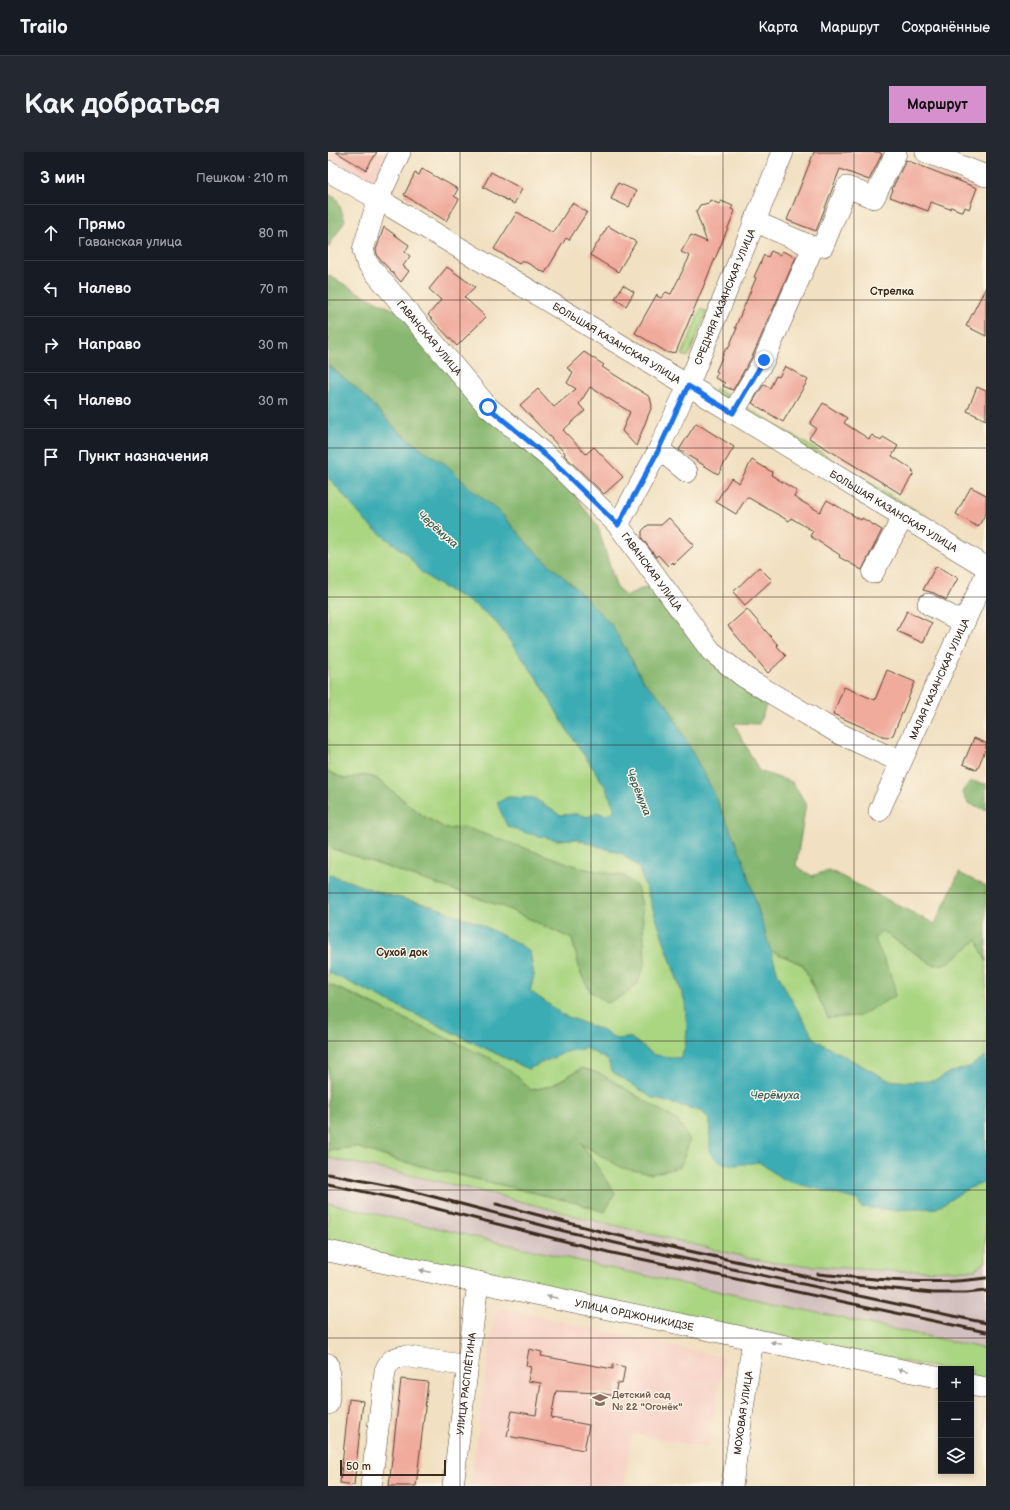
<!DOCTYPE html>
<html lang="ru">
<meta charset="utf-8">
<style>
:root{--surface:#171b24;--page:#242831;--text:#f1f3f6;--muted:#9ea1a6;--line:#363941;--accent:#d690ce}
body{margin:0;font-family:"Balsamiq Sans",sans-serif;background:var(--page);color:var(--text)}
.controls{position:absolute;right:12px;bottom:12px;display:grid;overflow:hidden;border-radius:0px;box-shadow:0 2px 6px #0003}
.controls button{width:36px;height:36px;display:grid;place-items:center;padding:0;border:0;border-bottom:1px solid var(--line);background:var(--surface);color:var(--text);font:20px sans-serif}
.scale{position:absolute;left:12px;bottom:10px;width:106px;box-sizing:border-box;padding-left:4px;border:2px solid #3b2a1e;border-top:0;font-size:11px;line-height:14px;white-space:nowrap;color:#3b2a1e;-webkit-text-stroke:3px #fcf5e5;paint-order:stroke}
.stop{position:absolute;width:12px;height:12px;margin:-9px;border:3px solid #1a73e8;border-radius:50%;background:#fff}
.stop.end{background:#1a73e8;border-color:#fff;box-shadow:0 1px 4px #0008}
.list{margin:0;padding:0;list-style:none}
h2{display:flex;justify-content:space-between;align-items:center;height:52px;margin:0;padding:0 16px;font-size:17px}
h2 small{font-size:13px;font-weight:400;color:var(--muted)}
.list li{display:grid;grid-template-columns:26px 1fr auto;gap:12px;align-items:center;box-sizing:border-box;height:56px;padding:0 16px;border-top:1px solid var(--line)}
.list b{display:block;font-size:15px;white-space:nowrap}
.list p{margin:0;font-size:13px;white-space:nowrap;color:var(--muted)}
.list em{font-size:13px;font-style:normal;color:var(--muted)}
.icon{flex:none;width:22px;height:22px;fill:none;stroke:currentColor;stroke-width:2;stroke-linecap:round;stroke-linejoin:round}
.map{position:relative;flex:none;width:658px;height:1334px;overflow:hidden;border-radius:0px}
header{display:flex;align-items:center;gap:24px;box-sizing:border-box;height:56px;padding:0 20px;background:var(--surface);border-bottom:1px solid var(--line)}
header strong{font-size:19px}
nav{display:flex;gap:22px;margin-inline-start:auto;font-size:14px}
.intro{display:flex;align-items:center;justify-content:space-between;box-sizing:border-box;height:96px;padding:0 24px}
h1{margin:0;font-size:28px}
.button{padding:10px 18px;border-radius:0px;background:var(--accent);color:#111;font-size:14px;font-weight:700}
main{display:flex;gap:24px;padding:0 24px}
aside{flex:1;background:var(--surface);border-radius:0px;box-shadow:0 2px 6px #0003}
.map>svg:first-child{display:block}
</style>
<header>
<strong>Trailo</strong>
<nav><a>Карта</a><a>Маршрут</a><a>Сохранённые</a></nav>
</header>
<div class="intro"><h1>Как добраться</h1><a class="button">Маршрут</a></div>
<main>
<aside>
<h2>3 мин<small>Пешком · 210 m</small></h2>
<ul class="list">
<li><svg class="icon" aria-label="ahead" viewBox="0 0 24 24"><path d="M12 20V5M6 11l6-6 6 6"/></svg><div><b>Прямо</b><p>Гаванская улица</p></div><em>80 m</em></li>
<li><svg class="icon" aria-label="left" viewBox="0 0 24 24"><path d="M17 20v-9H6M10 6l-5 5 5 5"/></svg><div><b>Налево</b></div><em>70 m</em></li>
<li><svg class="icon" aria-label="right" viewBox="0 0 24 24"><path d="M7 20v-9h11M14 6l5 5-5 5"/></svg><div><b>Направо</b></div><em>30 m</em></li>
<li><svg class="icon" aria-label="left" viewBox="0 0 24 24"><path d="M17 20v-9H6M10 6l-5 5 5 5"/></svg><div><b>Налево</b></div><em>30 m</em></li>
<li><svg class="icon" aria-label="arrive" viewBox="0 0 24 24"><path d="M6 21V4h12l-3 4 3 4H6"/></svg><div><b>Пункт назначения</b></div></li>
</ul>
</aside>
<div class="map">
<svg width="658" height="1334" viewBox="0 0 658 1334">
<rect width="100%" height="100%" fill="#fcf5e5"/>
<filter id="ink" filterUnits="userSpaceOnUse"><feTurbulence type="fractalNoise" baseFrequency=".025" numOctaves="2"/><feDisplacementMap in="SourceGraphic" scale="8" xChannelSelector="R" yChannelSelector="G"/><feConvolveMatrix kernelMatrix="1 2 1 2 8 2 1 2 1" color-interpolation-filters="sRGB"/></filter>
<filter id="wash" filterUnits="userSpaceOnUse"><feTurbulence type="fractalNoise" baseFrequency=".012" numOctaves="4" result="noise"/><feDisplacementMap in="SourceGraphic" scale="16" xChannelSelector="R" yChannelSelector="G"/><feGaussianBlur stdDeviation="0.9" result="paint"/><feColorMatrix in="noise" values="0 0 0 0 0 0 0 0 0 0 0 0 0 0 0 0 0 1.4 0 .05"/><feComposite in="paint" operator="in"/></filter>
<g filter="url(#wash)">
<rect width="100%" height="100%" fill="#f1e0c1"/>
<g fill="#f7d1c6">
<polygon points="0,0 61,0 48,30 44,31 40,30 0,6"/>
<polygon points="172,1156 395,1205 395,1214 380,1296 304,1282 296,1334 142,1334 167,1160"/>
</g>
<polygon fill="#d2bfbf" points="0,1006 73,1021 157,1040 248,1064 390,1099 456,1112 565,1119 592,1119 658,1110 658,1197 287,1117 0,1051"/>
<g fill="#aad682" stroke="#728050">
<polygon points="373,157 379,160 360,205 354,203"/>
<polygon points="387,236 658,401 657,402 384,242"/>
<path d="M0,325L40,372L79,402L92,419L108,431L149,454L168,470L211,529L238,576L277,634L287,658C281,665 276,663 269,660L260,665L249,662L232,663L205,646L180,645L169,651L229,688L248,687L295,702L311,716L357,850L359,879L357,895L352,906L326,903L303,886L287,887L273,878L233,862L219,851L202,839L206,824L202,800L191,792L150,771L104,754L56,742L0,722V695L176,755L244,787L253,822L262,839L279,851L317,811L314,753L309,735L296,724L257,717L136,676L119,677L95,664L48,626L36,623L16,627L0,619Z"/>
<polygon points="554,779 605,813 619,812 649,788 658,809 658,904 641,915 620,921 611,927 605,929 583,930 560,928 491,890 486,886 459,840 450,822 442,798 475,813 500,866 531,864 566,830 546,786"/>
<polygon points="0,820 200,917 240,899 258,896 280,908 308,935 324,946 373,959 382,967 381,983 407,1013 431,1010 456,1028 530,1048 533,1055 564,1058 609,1056 639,1037 658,1030 658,1110 654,1112 648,1118 565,1119 456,1112 426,1107 248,1064 157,1040 73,1021 0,1006 0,998 28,995 72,1009 249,1051 277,1060 287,1041 252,991 276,1006 350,969 273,922 254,916 223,934 203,938 188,923 31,845 0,832"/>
<polygon points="0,1051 287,1117 658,1197 658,1229 643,1225 643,1217 613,1217 0,1092"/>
</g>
<g fill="#87b770" stroke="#617047">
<polygon points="0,42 9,47 17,68 0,96"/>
<polygon points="0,123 33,142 73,161 242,336 270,375 288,434 297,444 323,433 439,551 431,572 406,571 431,619 464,630 478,651 468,714 484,724 501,718 607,772 631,721 658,734 658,809 649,788 619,812 605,813 554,779 546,786 566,830 567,844 531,864 500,866 475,813 442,798 414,705 386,641 338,551 316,530 297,495 249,437 204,397 172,360 143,337 119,313 94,297 69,278 27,235 0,213"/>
<polygon points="0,619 16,627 36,623 48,626 95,664 119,677 136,675 257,717 296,724 309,735 314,753 317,811 310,831 298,842 279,851 262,839 253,822 244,787 176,755 0,695"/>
<polygon points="642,629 658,632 658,658 640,651 634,640"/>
<polygon points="0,832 164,907 188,923 203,938 223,934 254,916 273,922 350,969 362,989 352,1015 324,1022 294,1016 253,991 287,1041 277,1060 249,1051 72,1009 28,995 0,998"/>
</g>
<path fill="#3aacb4" stroke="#3a6b69" d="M0,213L27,235L69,278L94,297L119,313L143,337L172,360L204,397L249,437L283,472L316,530L338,551L386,641L414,705L450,822L459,840L486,886L491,890L560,928L566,929L583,930L605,929L611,927L620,921L641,915L658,904V1030L639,1037L609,1056L564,1058L533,1055L530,1048L456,1028L431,1010L407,1013L391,1010L382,1001V967L373,959L324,946L308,935L283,919L280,908L258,896L240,899L200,917L0,820V722L56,742L104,754L150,771L191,792L202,800L206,824L202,839L219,851L233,862L273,878L287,887L303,886L326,903L352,906L357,895L359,879L357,850L311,716L295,702L248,687L229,688L198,681L179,674L169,651L180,645L206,646L232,663L249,662L260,665L269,660C276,663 281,665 286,658V655L277,634L238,576L211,529L168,470L149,454L108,431L92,419L79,402L40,372L0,325Z"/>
<g id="blocks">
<g fill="#f0ab9d">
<polygon points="8,0 49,0 38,18"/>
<polygon points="486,0 550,0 554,2 541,28 512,17 488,79 459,68"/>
<polygon points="578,8 649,36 641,57 637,55 635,60 623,55 622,57 603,50 600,59 562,45 565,38 564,37"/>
<polygon points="94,17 130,37 126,44 131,47 118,69 76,43 87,21 91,23"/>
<polygon points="163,20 194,37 186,52 155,35"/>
<polygon points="290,31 308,39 301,55 283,47"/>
<polygon points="382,48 391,52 393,49 405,54 403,57 407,59 348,200 340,201 307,181 329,142 329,144 333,146 338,140 343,142 362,104 353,100 363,83 379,90 368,60 372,53 381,51"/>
<polygon points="244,51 259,60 241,88 238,86 217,121 194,108 191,112 166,97 189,60 225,81"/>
<polygon points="280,74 308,90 290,120 262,103"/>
<polygon points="56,75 81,93 77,100 82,104 75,114 81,119 73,130 50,105 48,98"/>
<polygon points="443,99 452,103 454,99 468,105 425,203 405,238 395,234 397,231 387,226 390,220 388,219 398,196 400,197 409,176 407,176 428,126 426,125 436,103 440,105"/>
<polygon points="119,115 147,135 136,145 158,165 129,194 100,163 113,148 101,137"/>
<polygon points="295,133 306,140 298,154 287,147"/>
<polygon points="658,135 658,184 638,174"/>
<polygon points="256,200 276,213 274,215 322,245 324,254 308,294 294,279 302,260 262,235 251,252 257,259 235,278 258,302 266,295 295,325 276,342 236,303 237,301 192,253 210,237 226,255 248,237 239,231 245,220 239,216"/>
<polygon points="457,214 480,228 455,270 424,251 436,232 442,236 448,224 451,225"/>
<polygon points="649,235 658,239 658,268 639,259"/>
<polygon points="495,251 519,266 516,271 541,287 544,283 553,289 555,285 570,294 564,304 585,318 584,320 586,321 573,342 481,286 488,276 482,272"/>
<polygon points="368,271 406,295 390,322 351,298"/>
<polygon points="424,308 444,320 443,323 469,339 466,345 492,360 499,348 533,368 534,366 554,378 534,418 511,405 512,403 482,384 485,379 463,366 461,369 419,345 408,362 388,350 403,326 411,331"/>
<polygon points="643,335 658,343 658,361 650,375 628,362"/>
<polygon points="341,366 366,393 346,412 344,410 340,414 330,403 328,405 314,386 314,379 320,373 333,373"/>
<polygon points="608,414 630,426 618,448 606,441 595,438"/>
<polygon points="431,415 444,428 417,453 405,440"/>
<polygon points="419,457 450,493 449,494 458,504 440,521 400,474"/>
<polygon points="579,459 604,471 595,491 569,479"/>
<polygon points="559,518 587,530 565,583 559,586 505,562 516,535 547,548"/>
<polygon points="646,586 658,591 658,596 649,618 635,612"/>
<polygon points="201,1197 214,1200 213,1204 285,1217 285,1212 297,1215 294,1232 289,1231 287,1244 272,1241 228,1239 223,1266 261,1273 256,1298 179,1284 184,1259 208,1263 213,1231 200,1229 203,1215 198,1214"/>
<polygon points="73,1227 100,1230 88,1334 61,1334"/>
<polygon points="21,1247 35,1249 26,1333 12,1331"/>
</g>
</g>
</g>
<g filter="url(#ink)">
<use href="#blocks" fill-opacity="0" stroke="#564536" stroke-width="1"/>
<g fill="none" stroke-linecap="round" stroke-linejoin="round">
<g stroke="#564536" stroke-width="22">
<g id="minor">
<path id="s1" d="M72,0L50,47L35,98L39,111L160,255L223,307L290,373L383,499L416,525L512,582L573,610"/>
<polyline points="598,0 658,24"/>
<path id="s2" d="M0,19L50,47L376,243L658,415"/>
<polyline points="485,95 495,94 519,35 546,46 568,1"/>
<polyline points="405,261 436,208 485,95 426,69"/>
<polyline points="331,297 359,320"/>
<path id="s3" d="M290,373L329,301L360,234L455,0"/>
<polyline points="545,421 575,365"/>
<polyline points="600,452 636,471"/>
<path id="s4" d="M551,659L658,422"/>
<path id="s5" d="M0,1099L613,1226"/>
<polyline points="0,1212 2,1234 0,1252"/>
<polyline points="643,1233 658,1236"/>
<path d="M43,1334L57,1219C61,1209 64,1206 75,1204L140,1214"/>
<path id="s6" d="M125,1334L150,1130"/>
<path id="s7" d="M404,1334L425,1187"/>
</g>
</g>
<use href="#minor" stroke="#fff" stroke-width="21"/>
<g stroke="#3b2a1e" stroke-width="3">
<polyline points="0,1022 72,1036 236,1079 339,1103 658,1171"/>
<polyline points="0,1032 70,1047 280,1100 658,1180"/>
<polyline points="168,1052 283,1082 508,1131 605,1141 638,1141 658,1139"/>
<path d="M490,1122C544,1127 605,1134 658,1126"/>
</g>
</g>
<defs><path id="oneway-solid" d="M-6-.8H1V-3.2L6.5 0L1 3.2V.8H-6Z"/></defs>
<g fill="#a79f9a">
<use href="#oneway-solid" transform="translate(97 1119) rotate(-168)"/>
<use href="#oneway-solid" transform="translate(224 1145) rotate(-168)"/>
<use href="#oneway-solid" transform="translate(448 1191) rotate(-168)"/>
<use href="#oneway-solid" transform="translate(575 1218) rotate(-168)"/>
</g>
</g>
<g fill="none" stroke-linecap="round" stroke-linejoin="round" filter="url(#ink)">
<polyline stroke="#1a73e8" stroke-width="5" points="160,255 223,308 290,373 329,301 360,234 405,261 436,208"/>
</g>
<path fill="none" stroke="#3b2a1e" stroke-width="1" stroke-opacity="0.55" d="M132,0V1334M263,0V1334M395,0V1334M526,0V1334M0,148H658M0,296H658M0,445H658M0,593H658M0,741H658M0,889H658M0,1038H658M0,1186H658"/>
<defs>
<g id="school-bare" transform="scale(1.2)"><path d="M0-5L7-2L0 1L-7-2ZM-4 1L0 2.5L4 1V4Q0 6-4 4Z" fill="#8d6e63" stroke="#fcf5e5" stroke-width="2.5" paint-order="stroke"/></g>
</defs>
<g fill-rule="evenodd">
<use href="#school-bare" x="272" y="1248"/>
</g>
<g text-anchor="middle" stroke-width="3" stroke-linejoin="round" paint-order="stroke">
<g font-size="10" fill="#3b2a1e" stroke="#fcf5e5">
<text dy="4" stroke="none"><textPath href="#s3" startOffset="252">СРЕДНЯЯ КАЗАНСКАЯ УЛИЦА</textPath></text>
<text dy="4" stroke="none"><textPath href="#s1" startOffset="216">ГАВАНСКАЯ УЛИЦА</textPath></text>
<text dy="4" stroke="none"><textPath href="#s2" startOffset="336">БОЛЬШАЯ КАЗАНСКАЯ УЛИЦА</textPath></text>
<text dy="4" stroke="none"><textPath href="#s2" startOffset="660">БОЛЬШАЯ КАЗАНСКАЯ УЛИЦА</textPath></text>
<text dy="4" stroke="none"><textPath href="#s1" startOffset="540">ГАВАНСКАЯ УЛИЦА</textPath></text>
<text dy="4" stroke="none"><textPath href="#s4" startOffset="145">МАЛАЯ КАЗАНСКАЯ УЛИЦА</textPath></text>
<text dy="4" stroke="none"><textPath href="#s5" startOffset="313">УЛИЦА ОРДЖОНИКИДЗЕ</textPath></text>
<text dy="4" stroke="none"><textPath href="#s6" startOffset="103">УЛИЦА РАСПЛЁТИНА</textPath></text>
<text dy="4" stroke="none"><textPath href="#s7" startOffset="74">МОХОВАЯ УЛИЦА</textPath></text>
</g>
<g font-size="10" font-weight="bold" fill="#785e54" stroke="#fcf5e5" text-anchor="start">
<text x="284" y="1246">Детский сад<tspan x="284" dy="12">№ 22 "Огонёк"</tspan></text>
</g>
<g font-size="11" font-weight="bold" fill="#3b2a1e" stroke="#fcf5e5">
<text x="564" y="143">Стрелка</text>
<text x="74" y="804">Сухой док</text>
</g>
<g font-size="11" font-style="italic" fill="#3b5e5a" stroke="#fcf5e5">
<text transform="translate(110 377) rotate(41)" y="4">Черёмуха</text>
<text transform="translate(311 640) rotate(68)" y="4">Черёмуха</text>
<text x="447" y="947">Черёмуха</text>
</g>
</g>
</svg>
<div class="controls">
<button>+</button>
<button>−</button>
<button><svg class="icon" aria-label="layers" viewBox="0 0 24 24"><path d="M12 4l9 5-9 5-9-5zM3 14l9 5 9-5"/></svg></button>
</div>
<div class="scale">50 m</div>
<div class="stop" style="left:160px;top:255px"></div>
<div class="stop end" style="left:436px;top:208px"></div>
</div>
</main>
